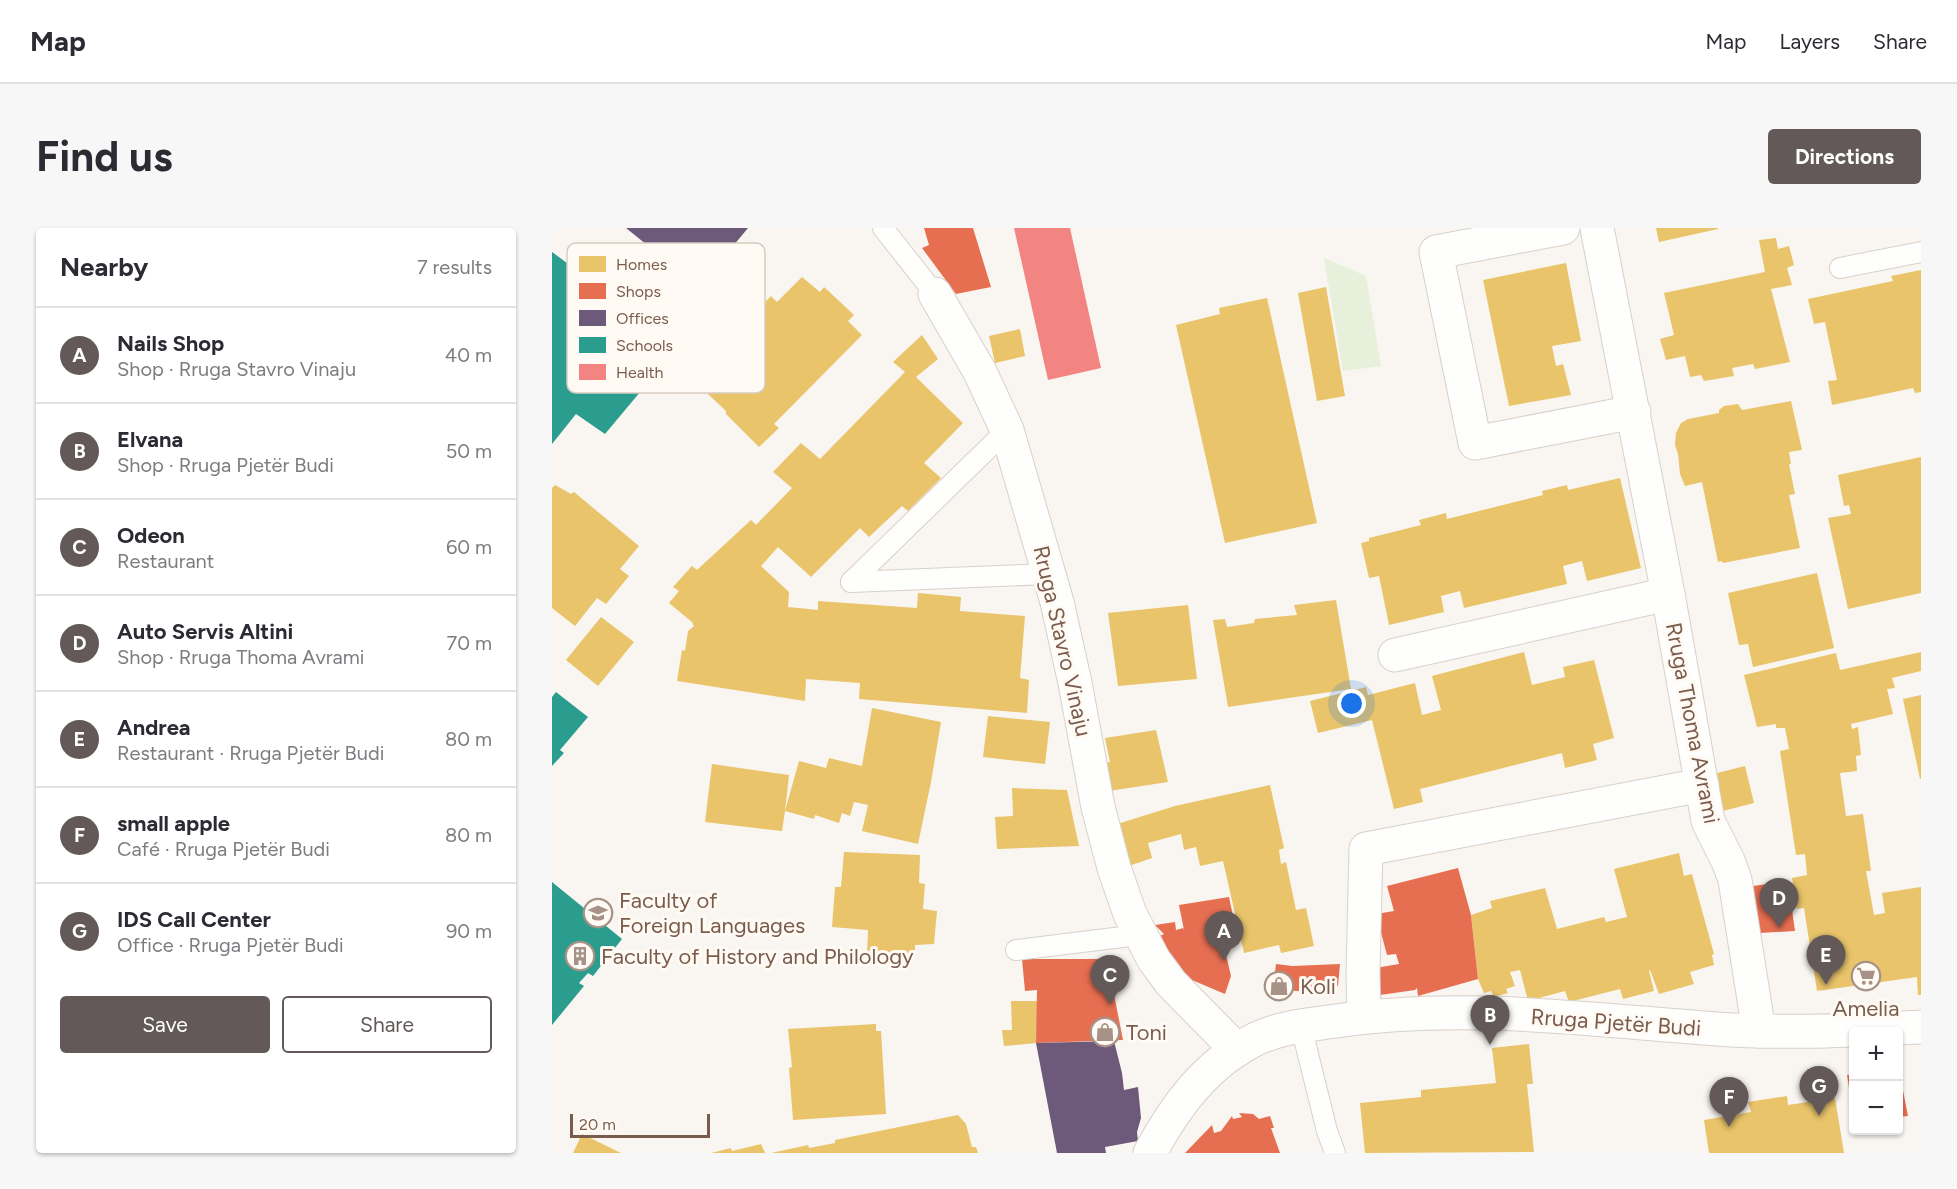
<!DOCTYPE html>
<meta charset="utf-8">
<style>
:root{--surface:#fff;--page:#f7f7f7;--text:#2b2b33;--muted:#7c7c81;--line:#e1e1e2;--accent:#625958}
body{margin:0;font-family:Figtree,sans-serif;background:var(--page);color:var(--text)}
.controls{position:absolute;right:18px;bottom:18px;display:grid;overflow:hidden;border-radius:6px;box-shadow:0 2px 4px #0004}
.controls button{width:54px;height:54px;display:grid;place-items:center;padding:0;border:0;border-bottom:2px solid var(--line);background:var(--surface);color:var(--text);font:30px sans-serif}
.scale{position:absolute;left:18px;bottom:15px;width:140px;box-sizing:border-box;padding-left:6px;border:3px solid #7a5c4d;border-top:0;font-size:16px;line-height:21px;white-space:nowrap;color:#7a5c4d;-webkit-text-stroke:4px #fffaf3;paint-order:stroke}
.you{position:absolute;left:800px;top:476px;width:21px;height:21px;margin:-15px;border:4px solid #fff;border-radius:50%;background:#1a73e8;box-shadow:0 0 0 9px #1a73e833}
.badge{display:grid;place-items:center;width:39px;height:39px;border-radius:50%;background:var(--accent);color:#fff;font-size:20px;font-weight:700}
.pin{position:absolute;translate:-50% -50px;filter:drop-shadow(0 2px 3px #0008)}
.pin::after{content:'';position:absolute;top:32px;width:21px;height:18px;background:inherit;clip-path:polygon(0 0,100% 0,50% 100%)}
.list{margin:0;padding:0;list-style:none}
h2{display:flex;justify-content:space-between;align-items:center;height:78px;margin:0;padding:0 24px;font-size:26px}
h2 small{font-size:20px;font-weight:400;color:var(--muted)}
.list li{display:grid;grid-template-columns:39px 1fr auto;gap:18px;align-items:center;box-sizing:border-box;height:96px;padding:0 24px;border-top:2px solid var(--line)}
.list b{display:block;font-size:22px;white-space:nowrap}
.list p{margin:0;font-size:20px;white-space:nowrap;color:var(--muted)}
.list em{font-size:20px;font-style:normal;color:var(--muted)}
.actions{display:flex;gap:12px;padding:18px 24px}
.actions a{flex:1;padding:14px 0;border:2px solid var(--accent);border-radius:6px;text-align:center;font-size:21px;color:var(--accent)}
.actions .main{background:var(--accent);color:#fff}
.map{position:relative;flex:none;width:1369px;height:925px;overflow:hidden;border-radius:6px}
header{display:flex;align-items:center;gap:36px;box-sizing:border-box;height:84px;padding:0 30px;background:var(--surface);border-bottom:2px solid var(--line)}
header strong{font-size:28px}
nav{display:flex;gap:33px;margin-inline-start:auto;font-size:21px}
.intro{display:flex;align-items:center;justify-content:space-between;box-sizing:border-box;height:144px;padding:0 36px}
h1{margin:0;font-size:42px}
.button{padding:15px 27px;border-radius:6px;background:var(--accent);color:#fff;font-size:21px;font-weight:700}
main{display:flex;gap:36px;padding:0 36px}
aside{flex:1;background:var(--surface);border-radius:6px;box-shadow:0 2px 4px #0004}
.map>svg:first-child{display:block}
</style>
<header>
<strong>Map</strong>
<nav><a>Map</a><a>Layers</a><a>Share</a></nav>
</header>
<div class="intro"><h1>Find us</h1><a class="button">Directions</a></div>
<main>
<aside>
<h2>Nearby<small>7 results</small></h2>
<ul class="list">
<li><span class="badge">A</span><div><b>Nails Shop</b><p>Shop · Rruga Stavro Vinaju</p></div><em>40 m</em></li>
<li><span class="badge">B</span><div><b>Elvana</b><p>Shop · Rruga Pjetër Budi</p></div><em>50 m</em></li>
<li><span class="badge">C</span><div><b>Odeon</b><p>Restaurant</p></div><em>60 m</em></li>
<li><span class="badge">D</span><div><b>Auto Servis Altini</b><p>Shop · Rruga Thoma Avrami</p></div><em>70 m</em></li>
<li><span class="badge">E</span><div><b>Andrea</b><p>Restaurant · Rruga Pjetër Budi</p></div><em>80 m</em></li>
<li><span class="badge">F</span><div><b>small apple</b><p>Café · Rruga Pjetër Budi</p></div><em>80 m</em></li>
<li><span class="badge">G</span><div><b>IDS Call Center</b><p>Office · Rruga Pjetër Budi</p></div><em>90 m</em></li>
</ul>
<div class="actions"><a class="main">Save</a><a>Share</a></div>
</aside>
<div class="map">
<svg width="1369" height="925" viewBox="0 0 1369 925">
<rect width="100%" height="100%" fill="#f9f5f0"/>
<polygon fill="#e7f0db" points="772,30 814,48 829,138 791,143"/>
<g fill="#e9c46a">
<polygon points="1104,0 1166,0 1166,1 1107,14"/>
<polygon points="1224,10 1226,21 1237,18 1242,37 1235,40 1240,57 1219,61 1238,134 1203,141 1201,136 1180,140 1182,148 1152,153 1149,147 1138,149 1133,128 1114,132 1108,111 1122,107 1112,65 1213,44 1207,12"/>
<polygon points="1014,35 1029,113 1000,118 1004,138 1011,136 1019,167 957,178 931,52"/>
<polygon points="1369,42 1369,164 1363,165 1361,160 1280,177 1276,153 1285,152 1273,94 1262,96 1256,71 1341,53 1339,48"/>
<polygon points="250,49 268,64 272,59 285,71 302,87 296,93 310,107 222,196 227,200 207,219 174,186 174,183 139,150 219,68 225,74"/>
<polygon points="774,59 793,168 765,173 746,65"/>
<polygon points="715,70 765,295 673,315 624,97 668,86 667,80"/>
<polygon points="468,101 473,128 443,135 437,108"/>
<polygon points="370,107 386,131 364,149 411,195 372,235 389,250 356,283 350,278 317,309 308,300 259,349 226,319 209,338 237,364 236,379 266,382 266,373 365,380 366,365 409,369 408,383 473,388 468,450 477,452 475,485 307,471 308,455 254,451 253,473 125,453 130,422 133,423 136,403 142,398 140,394 117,375 127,363 121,359 140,338 145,342 199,292 204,297 240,260 221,244 249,215 268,231 353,144 341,134"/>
<polygon points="1239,173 1250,222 1237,224 1239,236 1237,236 1243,266 1237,267 1248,320 1171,335 1170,333 1166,334 1150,254 1133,258 1128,246 1126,226 1123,217 1124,205 1129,195 1136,191 1167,185 1167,182 1172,178 1186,176 1190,182"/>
<polygon points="1369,229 1369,365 1296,381 1276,290 1299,286 1297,277 1292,278 1286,247"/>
<polygon points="1068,250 1089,340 1035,353 1030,333 1011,338 1015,356 912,380 908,363 889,368 892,384 837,397 827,348 817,350 809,315 817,313 817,310 869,297 867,292 894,285 895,291 991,267 990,263 1015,257 1016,262"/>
<polygon points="3,257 19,266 22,264 87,318 68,341 77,348 54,376 45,370 23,398 0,380 0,260"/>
<polygon points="1265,345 1282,420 1201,439 1196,416 1187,417 1176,365"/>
<polygon points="784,372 799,461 676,479 661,392 673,391 675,399 702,395 703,391 745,387 742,377"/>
<polygon points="636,377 645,451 566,458 556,385"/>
<polygon points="49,389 82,414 46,458 14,432"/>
<polygon points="972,424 980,457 1013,449 1011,439 1042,432 1062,510 1041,516 1045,532 1013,540 1010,525 868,561 871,574 842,581 820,492 766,505 758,473 814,459 816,467 863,455 870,487 889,482 880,448"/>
<polygon points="1369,424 1369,443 1340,450 1343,460 1335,461 1341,486 1299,496 1300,501 1306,499 1309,527 1304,528 1305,543 1288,545 1294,588 1311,586 1319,643 1314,643 1322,687 1333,685 1330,665 1369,659 1369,767 1366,767 1365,749 1265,763 1252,680 1245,681 1240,650 1255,647 1253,626 1244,627 1228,523 1237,521 1233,500 1224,500 1224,496 1205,499 1192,447 1284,425 1288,442"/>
<polygon points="1369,467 1369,551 1368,551 1351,471"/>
<polygon points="320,480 389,494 379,554 366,616 310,603 316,577 302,574 298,588 290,585 287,595 263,587 262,591 233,583 230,603 153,594 160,536 237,547 233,583 247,533 274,540 277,530 310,538"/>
<polygon points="436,488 498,494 493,536 431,529"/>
<polygon points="604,502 616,554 557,563 551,535 558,534 553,510"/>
<polygon points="1193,538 1202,575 1167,584 1157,547"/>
<polygon points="718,557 732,620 727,622 729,636 734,634 744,682 754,680 762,718 729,725 727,717 692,725 671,633 648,638 644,619 632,622 629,606 596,615 600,630 574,639 565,596 623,578"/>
<polygon points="460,560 515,562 527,618 445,621 443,589 461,588"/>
<polygon points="292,624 368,627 367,655 373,656 371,681 385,683 382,716 363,717 363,729 315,726 316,702 280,699 283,659 289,659"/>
<polygon points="1127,625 1132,648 1140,646 1162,726 1160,727 1162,737 1138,744 1142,756 1107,766 1098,742 1097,743 1102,763 1071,771 1068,761 1017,774 1013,763 976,773 968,742 958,744 963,758 954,761 956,765 942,769 939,763 932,765 926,751 919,687 940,680 938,673 993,660 1005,701 1052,689 1054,694 1075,689 1062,641"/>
<polygon points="459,773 486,773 484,815 452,818 450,802 460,802"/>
<polygon points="324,796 324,803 329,803 334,886 241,892 237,840 240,839 236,801"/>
<polygon points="977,816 981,856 975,856 982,924 813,925 808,875 869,869 869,862 944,855 940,820"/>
<polygon points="1235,868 1236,877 1283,870 1292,925 1157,925 1152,892 1199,884 1196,874"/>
<polygon points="406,887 414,896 420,919 424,919 426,925 219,925 256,917 257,920 283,915 283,912"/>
<polygon points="30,906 69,925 21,925"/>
<polygon points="209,916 213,925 159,925 179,920 180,923"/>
</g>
<g fill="#e76f51">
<polygon points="372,0 421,0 439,59 404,66 370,20 377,17"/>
<polygon points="906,640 919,687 926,751 866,768 865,760 863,762 828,767 823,740 847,736 844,726 835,727 824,686 842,683 835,658"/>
<polygon points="1236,653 1243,703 1208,705 1201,658"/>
<polygon points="677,669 687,716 672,718 679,748 673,766 628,747 608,708 612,706 603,697 623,694 624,702 631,700 632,702 627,677"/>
<polygon points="470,731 555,731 571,812 484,815 485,762 473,763"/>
<polygon points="724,736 740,738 788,736 786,758 759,760 758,764 721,761"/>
<polygon points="1346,837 1356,888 1346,889"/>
<polygon points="1302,846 1302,879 1300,879 1295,847"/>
<polygon points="687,885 701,886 707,891 718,888 722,900 719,900 728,925 633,925 660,897 662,905 669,903 680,888 681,891 690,889"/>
</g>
<g fill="#6d597a">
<polygon points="74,0 196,0 147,59"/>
<polygon points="562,813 570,845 572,862 586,859 589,890 585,904 586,913 553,919 554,925 505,925 484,815"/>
</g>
<g fill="#2a9d8f">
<polygon points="0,24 19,38 18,41 51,66 47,72 71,90 93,66 140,102 53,206 24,186 0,216"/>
<polygon points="4,464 36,489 8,522 12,525 0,538 0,469"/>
<polygon points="0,654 70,711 41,748 36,745 27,755 32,758 0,797"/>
</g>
<polygon fill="#f28482" points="462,0 518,0 549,140 496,152"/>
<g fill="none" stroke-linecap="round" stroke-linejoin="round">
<g stroke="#d7d1cb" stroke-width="22">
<g id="service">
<polyline points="331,0 383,66"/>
<polyline points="1288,40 1369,24"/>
<polyline points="299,354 455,202"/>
<polyline points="299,354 498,346"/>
<polyline points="464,722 587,707"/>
<polyline points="749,798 775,903 783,925"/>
</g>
</g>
<g stroke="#d7d1cb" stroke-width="35">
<g id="minor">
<polyline points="1011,0 884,24 923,215 1082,184"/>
<polyline points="1045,0 1116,366 1156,593 1177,635 1183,652 1207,803"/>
<polyline points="383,66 428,144 455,202 505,374 523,455 546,579 562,640 578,686 602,732 619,755 685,822"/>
<polyline points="843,427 1116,366"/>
<polyline points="812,789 811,745 814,621 1150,557"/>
<path d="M598,925C623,878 655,835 704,811C729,799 757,797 784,793C910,774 1038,792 1165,801C1233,806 1301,802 1369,799"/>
</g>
</g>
<use href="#service" stroke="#fefefd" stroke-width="20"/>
<use href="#minor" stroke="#fefefd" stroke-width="33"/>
</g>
<defs>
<g id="university-ring" transform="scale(1.5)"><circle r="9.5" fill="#fffaf3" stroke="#a69286" stroke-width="1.5"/><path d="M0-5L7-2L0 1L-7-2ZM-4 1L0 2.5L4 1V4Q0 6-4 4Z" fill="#a69286"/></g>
<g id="building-ring" transform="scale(1.5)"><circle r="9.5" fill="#fffaf3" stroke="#a69286" stroke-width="1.5"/><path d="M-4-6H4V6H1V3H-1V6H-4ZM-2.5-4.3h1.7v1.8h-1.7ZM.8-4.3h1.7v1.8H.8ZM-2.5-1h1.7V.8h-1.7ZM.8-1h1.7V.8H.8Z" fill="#a69286"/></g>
<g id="supermarket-ring" transform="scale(1.5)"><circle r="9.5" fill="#fffaf3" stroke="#a69286" stroke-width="1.5"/><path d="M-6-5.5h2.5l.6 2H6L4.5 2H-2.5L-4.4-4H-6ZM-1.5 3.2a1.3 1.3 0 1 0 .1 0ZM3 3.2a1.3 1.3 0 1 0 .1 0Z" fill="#a69286"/></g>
<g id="shop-ring" transform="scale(1.5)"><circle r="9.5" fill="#fffaf3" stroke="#a69286" stroke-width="1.5"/><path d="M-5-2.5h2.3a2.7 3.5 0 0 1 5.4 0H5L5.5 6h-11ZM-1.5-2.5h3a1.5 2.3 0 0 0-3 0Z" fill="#a69286"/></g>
</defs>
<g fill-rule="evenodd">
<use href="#university-ring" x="46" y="685"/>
<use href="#building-ring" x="28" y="728"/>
<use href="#supermarket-ring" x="1314" y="748"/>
<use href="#shop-ring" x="727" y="758"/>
<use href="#shop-ring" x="553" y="804"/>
</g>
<g text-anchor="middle" stroke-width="6" stroke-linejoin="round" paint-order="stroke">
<g font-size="22" fill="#7a5c4d" stroke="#fffaf3">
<text transform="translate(511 413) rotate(77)" y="8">Rruga Stavro Vinaju</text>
<text transform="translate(1141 495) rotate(79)" y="8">Rruga Thoma Avrami</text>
<text transform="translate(1064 794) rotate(4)" y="8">Rruga Pjetër Budi</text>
</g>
<g font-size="22" fill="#7a5c4d" stroke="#fffaf3" text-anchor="start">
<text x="67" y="680">Faculty of<tspan x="67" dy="25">Foreign Languages</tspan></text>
<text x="49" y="736">Faculty of History and Philology</text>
<text x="748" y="766">Koli</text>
<text x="1314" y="788" text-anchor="middle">Amelia</text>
<text x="574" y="812">Toni</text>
</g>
</g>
<rect x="15" y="15" width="198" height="150" rx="9" fill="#fffaf3" stroke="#d7cbc1" stroke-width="1.5"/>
<rect x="27" y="28" width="27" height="16" fill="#e9c46a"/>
<rect x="27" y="55" width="27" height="16" fill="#e76f51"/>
<rect x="27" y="82" width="27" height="16" fill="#6d597a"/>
<rect x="27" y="109" width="27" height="16" fill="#2a9d8f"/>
<rect x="27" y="136" width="27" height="16" fill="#f28482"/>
<g font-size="16" fill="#7a5c4d">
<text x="64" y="42">Homes</text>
<text x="64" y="69">Shops</text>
<text x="64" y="96">Offices</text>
<text x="64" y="123">Schools</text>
<text x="64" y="150">Health</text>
</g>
</svg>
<div class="controls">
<button>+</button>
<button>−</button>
</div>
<div class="scale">20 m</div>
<div class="you"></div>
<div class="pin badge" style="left:672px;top:733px">A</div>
<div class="pin badge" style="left:938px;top:817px">B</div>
<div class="pin badge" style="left:558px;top:777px">C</div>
<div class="pin badge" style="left:1227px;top:700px">D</div>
<div class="pin badge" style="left:1274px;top:757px">E</div>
<div class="pin badge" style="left:1177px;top:899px">F</div>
<div class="pin badge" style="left:1267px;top:888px">G</div>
</div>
</main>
